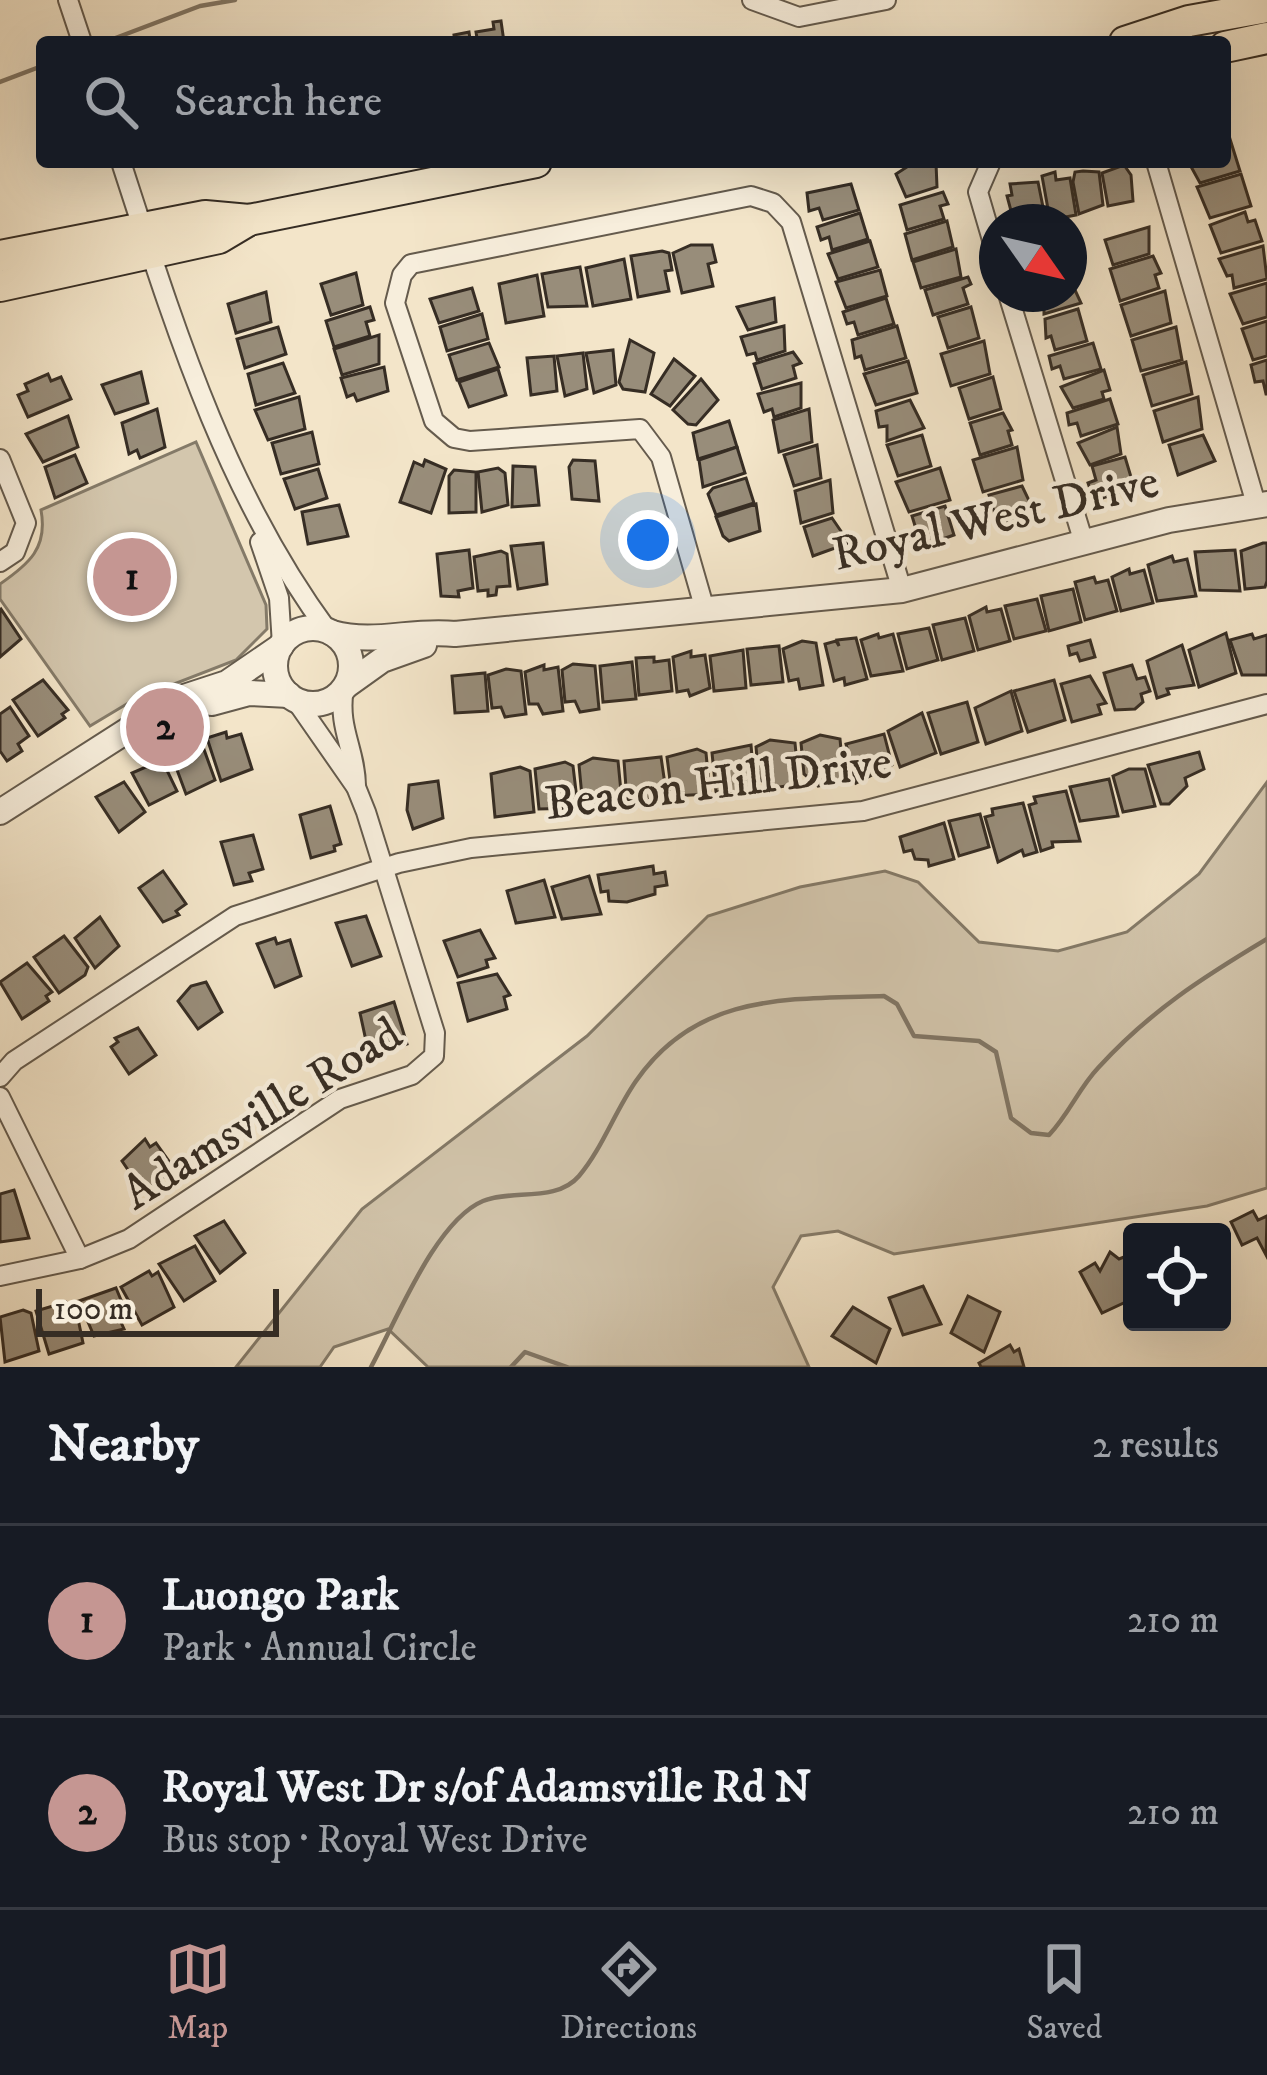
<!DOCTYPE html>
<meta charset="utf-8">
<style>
:root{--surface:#171b24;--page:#20242c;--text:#f1f3f6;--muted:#9ea1a6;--line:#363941;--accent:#c59692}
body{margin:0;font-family:"IM FELL DW Pica",serif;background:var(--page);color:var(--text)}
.controls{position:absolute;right:36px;bottom:36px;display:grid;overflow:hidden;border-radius:12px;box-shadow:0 12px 48px #0002}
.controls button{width:108px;height:108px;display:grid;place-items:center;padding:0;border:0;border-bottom:3px solid var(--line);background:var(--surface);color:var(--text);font:60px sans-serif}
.compass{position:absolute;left:979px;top:204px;width:108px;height:108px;border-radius:50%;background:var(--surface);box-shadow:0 12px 48px #0002;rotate:124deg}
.scale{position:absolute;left:36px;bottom:30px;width:243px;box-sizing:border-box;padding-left:12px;border:6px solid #362d24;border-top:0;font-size:33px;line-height:42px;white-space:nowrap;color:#362d24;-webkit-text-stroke:9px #f7eedc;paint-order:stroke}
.you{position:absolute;left:648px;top:540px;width:42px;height:42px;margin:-30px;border:9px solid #fff;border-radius:50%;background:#1a73e8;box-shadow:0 0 0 18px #1a73e833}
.badge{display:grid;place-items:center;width:78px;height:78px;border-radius:50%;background:var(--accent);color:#111;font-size:39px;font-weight:700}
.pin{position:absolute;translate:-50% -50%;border:6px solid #fff;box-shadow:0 3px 12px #0006}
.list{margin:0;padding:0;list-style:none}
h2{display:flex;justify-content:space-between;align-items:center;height:156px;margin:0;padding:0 48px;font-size:51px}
h2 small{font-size:39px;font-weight:400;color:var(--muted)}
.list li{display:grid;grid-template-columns:78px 1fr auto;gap:36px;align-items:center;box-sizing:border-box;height:192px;padding:0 48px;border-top:3px solid var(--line)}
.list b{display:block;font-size:45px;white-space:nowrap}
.list p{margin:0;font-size:39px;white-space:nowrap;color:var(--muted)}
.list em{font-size:39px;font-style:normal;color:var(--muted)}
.icon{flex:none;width:66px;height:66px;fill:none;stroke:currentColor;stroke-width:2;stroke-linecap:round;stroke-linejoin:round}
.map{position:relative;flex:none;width:1267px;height:1367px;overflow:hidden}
.search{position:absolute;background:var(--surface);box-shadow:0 12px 48px #0002;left:36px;right:36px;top:36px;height:132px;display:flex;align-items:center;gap:30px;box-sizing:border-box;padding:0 42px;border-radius:12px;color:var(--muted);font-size:45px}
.sheet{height:540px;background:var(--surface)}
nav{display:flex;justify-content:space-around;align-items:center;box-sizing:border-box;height:168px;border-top:3px solid var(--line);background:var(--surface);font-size:33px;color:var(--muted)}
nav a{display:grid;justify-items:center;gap:6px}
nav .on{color:var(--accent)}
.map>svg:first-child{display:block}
</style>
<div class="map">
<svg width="1267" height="1367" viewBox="0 0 1267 1367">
<rect width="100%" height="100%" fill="#f3e5c9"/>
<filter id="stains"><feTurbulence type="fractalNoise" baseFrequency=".00167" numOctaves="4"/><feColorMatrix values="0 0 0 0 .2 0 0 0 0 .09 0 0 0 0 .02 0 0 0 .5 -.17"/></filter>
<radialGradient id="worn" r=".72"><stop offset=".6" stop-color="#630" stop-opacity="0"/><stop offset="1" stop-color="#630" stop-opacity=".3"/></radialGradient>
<g fill="#d3c6ad" stroke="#847a68" stroke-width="3">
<path d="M196,442L266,605L267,629L236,660L135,699L90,726L0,599V584C29,564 48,548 41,510Z"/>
<polygon points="1267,782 1267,1188 1207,1206 894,1254 838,1231 801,1236 773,1287 809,1367 428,1367 388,1329 334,1347 320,1367 236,1367 362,1209 587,1036 708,916 800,887 885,871 918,882 979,942 1058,951 1127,932 1199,874"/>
</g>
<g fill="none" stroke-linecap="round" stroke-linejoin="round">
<g stroke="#817665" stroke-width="4.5">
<polyline points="105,42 200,6 235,0"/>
<polyline points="0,82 42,66"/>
<path d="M371,1367C396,1322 435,1221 483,1201C512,1189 556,1203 579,1176C602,1149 615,1111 636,1081C697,993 786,999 884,996L897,1004L914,1036L979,1041L996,1052L1011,1118L1031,1133L1049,1135C1069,1114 1079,1088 1098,1068C1150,1011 1202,978 1267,939"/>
<polyline points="511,1367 525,1352 567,1367"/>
</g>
</g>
<g fill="#988d7a" stroke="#362d24" stroke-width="3">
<polygon points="501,21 504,42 455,42 454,35 469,32 470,39 477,38 476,32 494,29 493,22"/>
<polygon points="1230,139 1240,171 1200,183 1189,163 1225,162 1225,140"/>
<polygon points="913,163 936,163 937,187 906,197 896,174"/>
<polygon points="1124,165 1131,175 1133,201 1108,206 1102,173"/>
<polygon points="1083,171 1099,172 1103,205 1079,214 1073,182 1075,172"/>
<polygon points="1055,172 1056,180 1070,178 1076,215 1050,220 1042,176"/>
<polygon points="1241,174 1251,206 1210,218 1197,187"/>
<polygon points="1038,182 1045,217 1014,222 1007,196 1012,195 1010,184"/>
<polygon points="851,184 859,210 823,220 819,208 809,211 807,193"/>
<polygon points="943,192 948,204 940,206 944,219 907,230 900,205"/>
<polygon points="1245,212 1248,222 1255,220 1262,241 1221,253 1210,225"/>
<polygon points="860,213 868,239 832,250 829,237 821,240 817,227"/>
<polygon points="947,221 953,247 912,260 905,234"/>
<polygon points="1149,227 1149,254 1113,265 1105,240"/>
<polygon points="870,241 878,267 838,279 828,254"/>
<polygon points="691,245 712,245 716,262 708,264 713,286 682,293 673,253"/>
<polygon points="1263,246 1267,279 1234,288 1232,275 1227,276 1219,259"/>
<polygon points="956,249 961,277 921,288 913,262"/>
<polygon points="662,251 669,253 672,270 665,271 669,291 638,297 631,256"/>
<polygon points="1153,256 1161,273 1155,275 1159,288 1120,301 1110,269"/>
<polygon points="624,259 631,299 593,306 586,268"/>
<polygon points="580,267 587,306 548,307 542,274"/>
<polygon points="880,270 887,296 846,308 836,282"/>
<polygon points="356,273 363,305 331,315 321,284"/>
<polygon points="537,275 544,316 506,323 499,284"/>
<polygon points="968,277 971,284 963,288 968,304 933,315 925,290"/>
<polygon points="1069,277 1081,303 1044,314 1044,300 1036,301 1034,295 1069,294"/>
<polygon points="1267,283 1267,317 1243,324 1230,294"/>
<polygon points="472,288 479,311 439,323 430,299"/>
<polygon points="1165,291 1171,323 1131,336 1121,305"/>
<polygon points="266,292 271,322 236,333 228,304"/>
<polygon points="774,298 776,322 748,330 737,307"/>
<polygon points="886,298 894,324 858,335 854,322 847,324 843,312"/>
<polygon points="370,307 374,320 366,322 370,336 334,347 326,321"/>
<polygon points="971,307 979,338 948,348 938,317"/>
<polygon points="1078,309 1087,341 1055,350 1051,336 1046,338 1045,319"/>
<polygon points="482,314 488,339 447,351 440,327"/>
<polygon points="1267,321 1267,356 1253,360 1242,329"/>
<polygon points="784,326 785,351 757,360 755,353 747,355 741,337"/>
<polygon points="897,326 906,358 865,370 861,356 855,358 852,340"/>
<polygon points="278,327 286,354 245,368 237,339"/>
<polygon points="1176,327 1182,360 1141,371 1132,340"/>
<polygon points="379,335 379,364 342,375 334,349"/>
<polygon points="630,340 654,353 645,392 623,389 619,382"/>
<polygon points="984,341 990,374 951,386 941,354"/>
<polygon points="489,343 499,367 457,380 449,355"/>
<polygon points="1093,343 1101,369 1064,379 1060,366 1052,369 1049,356"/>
<polygon points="613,350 616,385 594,393 586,353"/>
<polygon points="793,352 801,363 793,366 796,378 762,389 754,364"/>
<polygon points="583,353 587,389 565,396 557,356"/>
<polygon points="554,356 557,391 531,395 527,358"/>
<polygon points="674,359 695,376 670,406 651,394"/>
<polygon points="1267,360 1267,394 1266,394 1263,381 1255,382 1251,365"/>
<polygon points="908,361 917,393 876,405 864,374"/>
<polygon points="1186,362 1192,394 1152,406 1143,375"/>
<polygon points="283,363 295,393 256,405 248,374"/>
<polygon points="384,367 388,391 357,401 354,394 347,397 341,378"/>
<polygon points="498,369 506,395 469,407 459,382"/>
<polygon points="1104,370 1110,390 1102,392 1104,399 1073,408 1061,387"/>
<polygon points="141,372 148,403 115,414 102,385"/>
<polygon points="48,374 51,381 61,377 71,399 28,417 18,395 28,391 25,384"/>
<polygon points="993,377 1001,409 969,419 959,388"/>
<polygon points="701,379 718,400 696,425 688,424 673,410"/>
<polygon points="801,383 801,408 774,417 772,409 764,412 758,394"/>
<polygon points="299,397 305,429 268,440 255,410"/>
<polygon points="1198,397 1202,429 1163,442 1154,411"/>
<polygon points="1110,399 1118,424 1081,436 1077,423 1069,425 1067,413"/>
<polygon points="910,400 924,428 887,441 887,426 879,427 876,411"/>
<polygon points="157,409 165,447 140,458 137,450 129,454 122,423"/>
<polygon points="809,409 812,442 779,452 773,420"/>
<polygon points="1003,413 1012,430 1008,431 1012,445 980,455 970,423"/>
<polygon points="68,416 78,447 43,462 26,434"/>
<polygon points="729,421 737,447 698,459 693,433"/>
<polygon points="1117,427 1121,454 1090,465 1078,443"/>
<polygon points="312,432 319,464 281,474 272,443"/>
<polygon points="922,435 931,466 898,476 887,445"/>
<polygon points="1203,435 1215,461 1178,475 1169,445"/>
<polygon points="817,445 821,478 794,486 784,455"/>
<polygon points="737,447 745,473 703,487 699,460"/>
<polygon points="1017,447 1023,480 983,492 973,460"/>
<polygon points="75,455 87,483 55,498 45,467"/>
<polygon points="1125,457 1134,487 1094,501 1088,483 1096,480 1092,466"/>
<polygon points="425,460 446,469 431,513 400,502 414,462 423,466"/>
<polygon points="573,460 595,461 599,501 572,499 569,467"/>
<polygon points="513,466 535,467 539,505 512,507"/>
<polygon points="498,468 505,473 508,505 482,512 478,472"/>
<polygon points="940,468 950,500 909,512 896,482"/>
<polygon points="318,469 327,498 295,509 284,479"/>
<polygon points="454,470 476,472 476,512 449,513 449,476"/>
<polygon points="746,478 754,503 716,515 708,494 713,488"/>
<polygon points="830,480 833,513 801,523 795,491"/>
<polygon points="1022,486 1034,511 1024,513 1026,518 998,524 989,495"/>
<polygon points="756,504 760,531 729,541 723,536 716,517"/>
<polygon points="339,505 348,536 308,544 302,512"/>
<polygon points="945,506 954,535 914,549 908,531 916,529 912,516"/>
<polygon points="832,518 849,543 813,556 804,527"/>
<polygon points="543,543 547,584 518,589 511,546"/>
<polygon points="1263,543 1267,543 1267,581 1265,587 1245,589 1241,551"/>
<polygon points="469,550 473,588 458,591 459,597 441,596 437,554"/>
<polygon points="1235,550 1240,591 1200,590 1195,552"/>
<polygon points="501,551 507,554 510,586 497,587 496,595 488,596 488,590 478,591 474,557"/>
<polygon points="1172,556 1174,562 1187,559 1196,596 1157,601 1148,565"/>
<polygon points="1129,569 1130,574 1144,570 1153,603 1121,611 1112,577"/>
<polygon points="1094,577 1096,583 1108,580 1117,611 1085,620 1075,582"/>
<polygon points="1073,589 1081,622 1049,631 1041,596"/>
<polygon points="1037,599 1046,631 1014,639 1005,606"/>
<polygon points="986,607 987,612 1001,609 1010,641 978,650 969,616"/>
<polygon points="1,609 21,639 0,657 0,610"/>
<polygon points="965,618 974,651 942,660 933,625"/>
<polygon points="929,628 938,660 907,669 898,634"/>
<polygon points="1226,633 1236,673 1199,687 1189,650"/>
<polygon points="878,634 879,638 893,634 903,671 871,676 861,640"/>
<polygon points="1252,634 1254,639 1267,635 1267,675 1242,675 1230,640"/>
<polygon points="856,638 867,679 845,685 844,678 834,681 825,644 836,641 839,646 837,640"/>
<polygon points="1090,640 1095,657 1080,661 1077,653 1070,655 1068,646"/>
<polygon points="802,641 816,643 823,685 800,689 798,679 789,681 783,649"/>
<polygon points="1182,645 1194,685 1167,689 1169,694 1157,698 1147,661"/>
<polygon points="779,646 783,682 751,685 747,649"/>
<polygon points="743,650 746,688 714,691 710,656"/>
<polygon points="691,651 691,657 705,655 710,688 690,696 688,690 677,692 673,657"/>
<polygon points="654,657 654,662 669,660 672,691 639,695 636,658"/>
<polygon points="632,662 636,699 603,702 600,666"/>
<polygon points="573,664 595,666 599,709 580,712 575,701 565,702 562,670"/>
<polygon points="544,665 544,670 558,667 563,711 543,714 538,704 529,704 525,672"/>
<polygon points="1132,665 1137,679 1145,677 1150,691 1141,694 1143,702 1135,709 1115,710 1104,673"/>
<polygon points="506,669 521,671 526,714 505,717 501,707 492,708 488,675"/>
<polygon points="485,673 488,711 455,713 452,676"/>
<polygon points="1090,676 1106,703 1098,705 1101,714 1072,722 1061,684"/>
<polygon points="43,680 68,710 62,714 65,718 38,736 13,700"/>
<polygon points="1054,680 1065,720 1028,732 1014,691"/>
<polygon points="1011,691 1022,731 986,744 975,708"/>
<polygon points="967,702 978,742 941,754 928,713"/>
<polygon points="10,707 29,736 18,744 22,751 7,761 0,751 0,714"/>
<polygon points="922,713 936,753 900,767 888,731"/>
<polygon points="226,732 227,738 241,734 252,769 221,781 207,738"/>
<polygon points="884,734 892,765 856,783 846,744"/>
<polygon points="820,735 840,739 844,780 818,786 804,774 801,743"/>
<polygon points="770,740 795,743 799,784 773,788 759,779 756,747"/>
<polygon points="187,744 189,749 202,744 215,780 186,794 170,751"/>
<polygon points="751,745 755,791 716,792 712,753"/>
<polygon points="697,749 706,753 710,794 672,796 667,757"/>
<polygon points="1199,752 1204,769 1185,778 1187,786 1169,804 1161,804 1148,765"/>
<polygon points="661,757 667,798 627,801 624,761"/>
<polygon points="593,758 618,761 622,802 596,806 582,797 579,765"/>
<polygon points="162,760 177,791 149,805 132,773"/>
<polygon points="565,762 573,766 578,808 539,809 535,769"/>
<polygon points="520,767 530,771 534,812 495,817 491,774"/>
<polygon points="1129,769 1145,769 1155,806 1123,812 1113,776"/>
<polygon points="1109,779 1118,816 1080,821 1070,787"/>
<polygon points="438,781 443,818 413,829 407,810 409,785"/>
<polygon points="124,782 145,812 119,832 96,797"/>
<polygon points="1066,791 1080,841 1052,842 1053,847 1041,851 1029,805 1036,803 1034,797"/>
<polygon points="1023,803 1037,852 1024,856 1022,850 998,862 985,817 993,815 992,809"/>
<polygon points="330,806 341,844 334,846 335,851 311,858 300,815"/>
<polygon points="980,814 989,847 959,856 949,821"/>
<polygon points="944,823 954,859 929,866 928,860 915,859 912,850 904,852 900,837"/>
<polygon points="253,835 263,869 249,873 252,881 234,885 221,842"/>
<polygon points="653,866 654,874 665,872 667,885 655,887 655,894 627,902 609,901 608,891 601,892 598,875"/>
<polygon points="163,871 186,904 176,911 179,915 163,922 139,888"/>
<polygon points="589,876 601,914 562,919 552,887"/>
<polygon points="544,880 555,917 516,923 507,891"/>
<polygon points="366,916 381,956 352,966 336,923"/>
<polygon points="100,917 119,946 95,968 75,938"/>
<polygon points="480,930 495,958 486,960 488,967 458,977 444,941"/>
<polygon points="64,936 88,967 85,975 59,993 34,957"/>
<polygon points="275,938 277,944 290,940 301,976 275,987 257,944"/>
<polygon points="27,963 52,992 46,996 49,1001 22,1019 0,982"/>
<polygon points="497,974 510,995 504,997 507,1009 468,1021 458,983"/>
<polygon points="206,982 222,1012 198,1029 178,1001 191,986"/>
<polygon points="394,1002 407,1044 376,1054 374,1048 368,1050 360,1013"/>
<polygon points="138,1028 156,1055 129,1074 111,1047 118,1042 115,1038"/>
<polygon points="145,1139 150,1147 156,1143 171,1164 163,1178 143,1192 122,1161"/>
<polygon points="14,1190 29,1238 0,1242 0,1194"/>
<polygon points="1253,1211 1258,1220 1267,1216 1266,1255 1257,1238 1242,1245 1231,1222"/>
<polygon points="224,1221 245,1253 220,1273 195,1236"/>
<polygon points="195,1246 215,1281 184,1301 159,1264"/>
<polygon points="1110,1252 1119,1259 1132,1254 1132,1299 1102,1313 1080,1272 1095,1263 1100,1271"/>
<polygon points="149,1271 152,1276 158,1272 174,1307 142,1325 121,1287"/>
<polygon points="923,1286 941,1324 903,1335 889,1298"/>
<polygon points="116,1288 128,1317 120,1320 124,1329 94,1336 79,1301"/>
<polygon points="968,1296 1000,1312 984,1352 951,1333"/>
<polygon points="66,1302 68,1307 75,1304 83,1343 49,1354 36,1311"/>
<polygon points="853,1307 890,1329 876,1363 832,1336"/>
<polygon points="23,1310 31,1313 39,1351 5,1362 0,1317"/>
<polygon points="1010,1345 1014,1352 1019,1349 1024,1367 981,1367 979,1363"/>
</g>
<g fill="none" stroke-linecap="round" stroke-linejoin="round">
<g stroke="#655b4d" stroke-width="22">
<g id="minor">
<polyline points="68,0 82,42"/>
<polyline points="752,0 799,17 886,0"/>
<path d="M121,162C174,325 225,492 328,631"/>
<polyline points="991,162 978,192 997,257"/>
<polyline points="1156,162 1256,504"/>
<polyline points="1008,294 1084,543"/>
<polyline points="0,459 26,523 15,552 0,562"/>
<polyline points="260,542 279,598 282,645"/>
<polyline points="705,610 661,457 640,429 470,441 454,438 434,421 395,303 402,275 411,264 751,196 773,203 791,222 902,590"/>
<path d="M344,688C337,729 356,749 356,787"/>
<polyline points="0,1077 14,1061 235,916 399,863 471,848 863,811 1267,704"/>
<polyline points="0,1097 80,1259"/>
<polyline points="0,1276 80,1259 129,1239 340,1099 412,1075 434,1056 435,1033 366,812 356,787 294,698"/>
</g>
</g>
<g stroke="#655b4d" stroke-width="28">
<g id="tertiary">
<circle cx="313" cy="666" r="38"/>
<path d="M332,633C375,645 412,629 455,634L902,590L1169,520L1267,504"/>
<polyline points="347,685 382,660 424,645"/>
<polyline points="212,703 249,693 289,695"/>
<polyline points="0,812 175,700 227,683 281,646"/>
</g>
</g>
<g stroke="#362d24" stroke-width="34">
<g id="primary">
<polyline points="1125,42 1189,21 1267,7"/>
<polyline points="1225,47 1267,38"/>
<polyline points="0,256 205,216 249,220 536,162"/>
<polyline points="0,286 219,238 249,220"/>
</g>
</g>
<use href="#minor" stroke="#f7eedc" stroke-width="18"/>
<use href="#tertiary" stroke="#f7eedc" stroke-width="24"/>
<use href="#primary" stroke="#f3e5c9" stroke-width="30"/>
</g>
<g text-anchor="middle" stroke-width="9" stroke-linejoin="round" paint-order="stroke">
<g font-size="48" fill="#362d24" stroke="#f7eedc">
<text transform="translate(995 516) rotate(-13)" y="17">Royal West Drive</text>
<text transform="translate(718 781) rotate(-7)" y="17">Beacon Hill Drive</text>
<text transform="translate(261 1112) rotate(-32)" y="17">Adamsville Road</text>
</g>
</g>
<rect width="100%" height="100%" filter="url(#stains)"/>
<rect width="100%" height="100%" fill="url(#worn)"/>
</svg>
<div class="controls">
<button><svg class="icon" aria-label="locate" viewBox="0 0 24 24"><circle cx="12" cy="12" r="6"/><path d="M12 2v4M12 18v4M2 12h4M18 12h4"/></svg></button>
</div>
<svg class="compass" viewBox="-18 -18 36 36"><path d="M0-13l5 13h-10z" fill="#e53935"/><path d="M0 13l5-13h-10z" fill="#9ea1a6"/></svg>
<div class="scale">100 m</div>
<div class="you"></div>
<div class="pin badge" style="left:132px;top:577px">1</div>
<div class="pin badge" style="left:165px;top:727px">2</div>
<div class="search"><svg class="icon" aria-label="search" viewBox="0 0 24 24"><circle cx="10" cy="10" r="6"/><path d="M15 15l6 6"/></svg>Search here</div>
</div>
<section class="sheet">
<h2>Nearby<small>2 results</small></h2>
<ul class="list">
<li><span class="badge">1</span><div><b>Luongo Park</b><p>Park · Annual Circle</p></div><em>210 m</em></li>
<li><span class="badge">2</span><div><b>Royal West Dr s/of Adamsville Rd N</b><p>Bus stop · Royal West Drive</p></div><em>210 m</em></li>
</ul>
</section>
<nav>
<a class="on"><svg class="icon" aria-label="map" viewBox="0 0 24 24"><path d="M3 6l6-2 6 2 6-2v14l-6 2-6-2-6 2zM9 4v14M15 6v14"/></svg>Map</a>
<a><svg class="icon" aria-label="directions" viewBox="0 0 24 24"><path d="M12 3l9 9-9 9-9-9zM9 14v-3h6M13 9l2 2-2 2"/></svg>Directions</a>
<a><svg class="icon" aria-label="saved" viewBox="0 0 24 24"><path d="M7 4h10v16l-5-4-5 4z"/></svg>Saved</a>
</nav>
